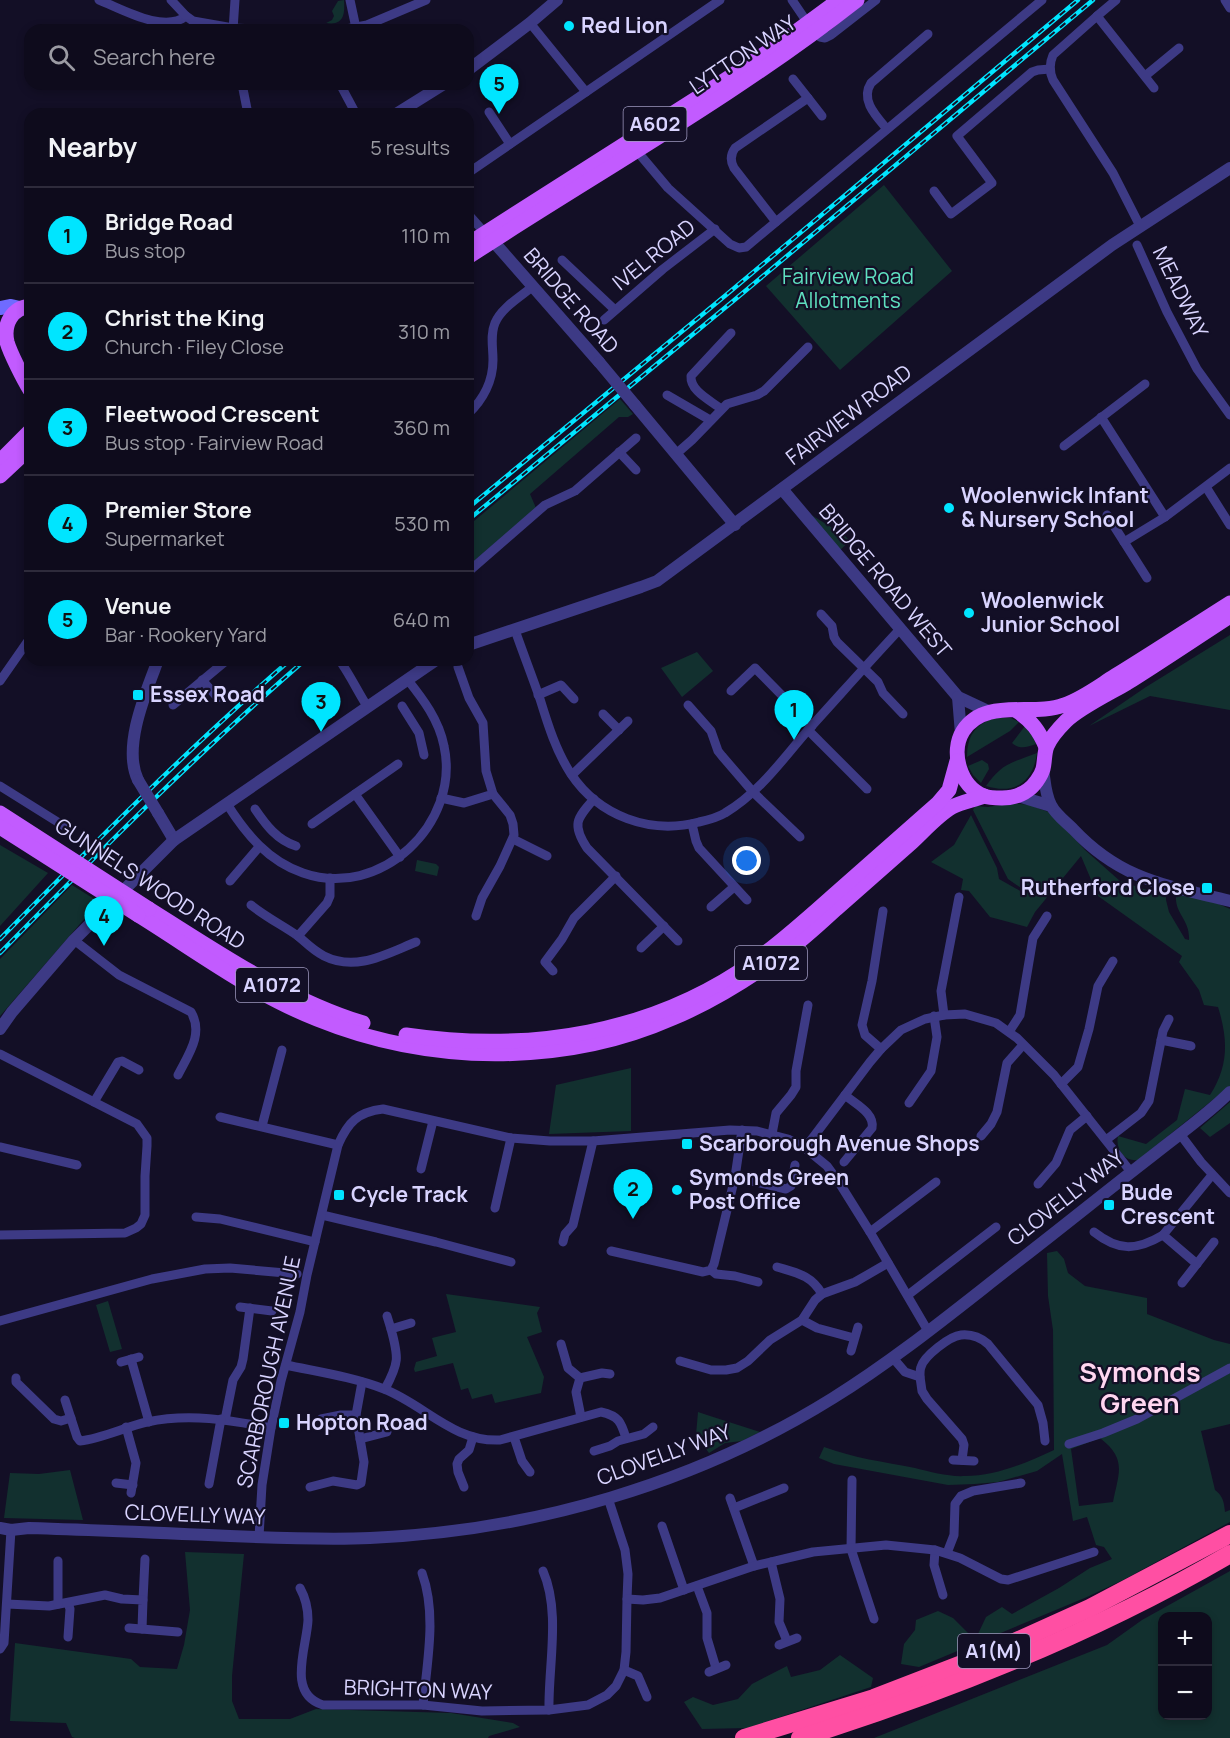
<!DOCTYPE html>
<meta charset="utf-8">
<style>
:root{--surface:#0e0b1c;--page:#171425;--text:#f1f3f6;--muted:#9b9ba3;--line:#2e2b3b;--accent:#00e5ff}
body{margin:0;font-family:Manrope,sans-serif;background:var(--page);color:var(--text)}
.controls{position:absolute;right:18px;bottom:18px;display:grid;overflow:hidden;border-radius:12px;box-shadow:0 3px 9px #0003}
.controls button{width:54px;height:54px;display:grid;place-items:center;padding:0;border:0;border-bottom:2px solid var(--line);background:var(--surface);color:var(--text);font:30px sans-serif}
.you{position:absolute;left:747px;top:861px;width:21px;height:21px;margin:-15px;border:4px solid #fff;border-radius:50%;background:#1a73e8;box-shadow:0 0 0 9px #1a73e833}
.badge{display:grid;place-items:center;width:39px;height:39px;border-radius:50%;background:var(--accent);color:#111;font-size:20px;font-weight:700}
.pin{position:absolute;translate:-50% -50px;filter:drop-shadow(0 2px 3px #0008)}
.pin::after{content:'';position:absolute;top:32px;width:21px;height:18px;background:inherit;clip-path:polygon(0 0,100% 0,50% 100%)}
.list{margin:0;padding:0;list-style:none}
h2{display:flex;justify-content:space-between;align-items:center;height:78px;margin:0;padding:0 24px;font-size:26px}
h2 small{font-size:20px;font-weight:400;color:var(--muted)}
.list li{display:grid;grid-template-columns:39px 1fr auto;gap:18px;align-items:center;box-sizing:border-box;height:96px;padding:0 24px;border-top:2px solid var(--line)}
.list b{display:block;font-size:22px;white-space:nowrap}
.list p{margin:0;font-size:20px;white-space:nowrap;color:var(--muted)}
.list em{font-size:20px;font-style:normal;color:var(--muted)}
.icon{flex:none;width:33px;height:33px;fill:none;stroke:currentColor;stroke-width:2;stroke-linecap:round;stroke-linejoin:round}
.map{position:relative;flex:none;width:1230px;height:1738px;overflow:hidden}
.search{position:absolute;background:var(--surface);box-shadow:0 3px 9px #0003;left:24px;top:24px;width:450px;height:66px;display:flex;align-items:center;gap:15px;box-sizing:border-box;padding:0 21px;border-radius:18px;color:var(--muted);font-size:22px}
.panel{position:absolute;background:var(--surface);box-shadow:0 3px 9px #0003;left:24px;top:108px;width:450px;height:558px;border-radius:18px}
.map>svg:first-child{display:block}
</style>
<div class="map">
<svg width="1230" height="1738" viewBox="0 0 1230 1738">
<rect width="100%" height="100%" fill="#130f26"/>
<g fill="#12302f" fill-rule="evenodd">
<path d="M344,0C345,14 344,26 326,23L332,20L334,16L332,11L338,1Z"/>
<polygon points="884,185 952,271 840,370 766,286"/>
<polygon points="620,399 633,414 628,417 619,417 530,494 536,508 468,566 468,526"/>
<polygon points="808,513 844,535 850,541 840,550"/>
<polygon points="1230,635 1230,710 1150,696 1089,726 1146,687"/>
<polygon points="697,652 713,671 682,697 661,668"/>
<path d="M995,718H1011L1019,722L1010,731L967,757C967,736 975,724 995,718Z"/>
<path d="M1025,726L1032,735L1036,744C1027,747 1020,750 1012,743Z"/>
<path d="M1037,753C1033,782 1015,795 986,786C1003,762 1012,763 1037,753Z"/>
<polygon points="982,760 988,764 989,769 981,783 973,775 968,766"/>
<path d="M1012,803L1030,805L1051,813L1085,850L1120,881L1147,890L1166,893V900L1169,912L1185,939L1189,940C1190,918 1174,915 1176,893L1212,901L1230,909V1086L1138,1160C1125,1162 1115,1150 1118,1136L1146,1144L1177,1120L1185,1089L1210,1095C1229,1066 1228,1039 1218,1007L1204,1005L1199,990L1179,962L1182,956L1098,896L1081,856L1035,912L1027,927L990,917L969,891L961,890L963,879L931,862L954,845L971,815L997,868L999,879L1022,892L1024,890L1008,879L973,810L975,806L988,807Z"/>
<polygon points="0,845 48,873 0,926"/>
<polygon points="417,860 436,864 439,867 437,876 415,871"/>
<polygon points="72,885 99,902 0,1016 0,959"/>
<polygon points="631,1068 631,1131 549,1134 556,1085"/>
<polygon points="1230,1102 1230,1123 1210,1137 1200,1128"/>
<path d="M1057,1251L1064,1259L1068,1273L1085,1286L1147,1298V1314L1214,1340L1230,1344V1424L1201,1431L1215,1490C1223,1496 1224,1502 1225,1512L1230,1510V1522L1123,1580L1087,1597L919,1667L901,1664L904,1644L915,1630L916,1620L938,1611L953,1618L971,1636L978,1634L986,1617L1002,1607L1012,1614L1059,1588L1090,1568L1112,1559L1104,1547L1096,1545L1087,1517L1073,1521L1062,1454L1037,1471L998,1482L975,1484L948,1485L834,1464L819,1458L824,1447C854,1458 884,1462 915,1468C931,1472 949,1477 965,1476C996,1476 1026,1463 1054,1450L1053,1330L1048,1296L1047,1253ZM1100,1438C1127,1459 1119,1472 1113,1502L1079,1506L1071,1449Z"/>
<polygon points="446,1294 540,1307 537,1313 542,1332 527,1337 544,1377 541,1393 495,1403 492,1394 472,1399 468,1388 461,1390 453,1363 415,1372 414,1369 416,1362 437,1356 432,1338 456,1332"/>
<polygon points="108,1301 122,1349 110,1352 96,1305"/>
<polygon points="698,1412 707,1415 760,1432 742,1441 725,1443 709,1453 696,1435"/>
<polygon points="70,1470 83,1520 4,1518 10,1473 39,1474"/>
<polygon points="185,1552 244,1554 232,1676 232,1701 239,1719 290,1719 316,1709 451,1713 513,1723 520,1727 489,1736 488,1738 75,1738 72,1737 66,1723 10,1721 15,1643 131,1659 140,1667 177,1669 184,1645 190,1610"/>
<path d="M1230,1571V1738H874L1107,1645L1142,1620ZM1208,1616V1716H1162V1616Z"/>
<polygon points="840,1655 873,1678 871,1687 747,1728 702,1729 684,1702 693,1697 713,1705 738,1699 752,1684 787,1666 791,1677 820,1670"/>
</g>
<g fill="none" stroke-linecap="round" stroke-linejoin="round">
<g stroke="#3d3a85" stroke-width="9">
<path d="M99,0C120,8 164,34 186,16"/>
<polyline points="171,0 186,16 193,21 233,28 281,30"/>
<polyline points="350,0 356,28"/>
<polyline points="792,0 807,22"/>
<polyline points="1225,0 1230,8"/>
<polyline points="1097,16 1116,0"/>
<polyline points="530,23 586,92"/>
<polyline points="233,30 235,0"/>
<polyline points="341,30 367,25 426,0"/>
<polyline points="820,37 825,38 831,35 876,0"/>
<polyline points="1145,76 1179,48"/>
<polyline points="242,84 248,114"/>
<polyline points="340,84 356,114"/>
<polyline points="808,98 822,116"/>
<polyline points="489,112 510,144"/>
<path d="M887,129C876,116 860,100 871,83L928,34"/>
<polyline points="636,150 668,188 730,244 739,248 746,247 1042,0"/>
<polyline points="468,173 720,0"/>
<polyline points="934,191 951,214 992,183 957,136 1032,72 1038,70 1050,69"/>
<polyline points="468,214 485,233"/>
<path d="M776,222L734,168C730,161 730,155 735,148L808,98L793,79"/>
<path d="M1140,226L1113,173L1053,80C1049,71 1049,64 1053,55L1097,16L1154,88"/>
<polyline points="1137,245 1167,312 1197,369 1230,415"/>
<polyline points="562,260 615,310"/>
<polyline points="604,320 663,269 715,229"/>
<polyline points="667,395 710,420"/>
<path d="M721,409C710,400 690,391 691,376L731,333"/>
<path d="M468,414C483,400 493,381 493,360C493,347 490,335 495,323C501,308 520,297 532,287"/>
<polyline points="1101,417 1165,517"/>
<polyline points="1064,446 1145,384"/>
<polyline points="619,452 636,470"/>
<polyline points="676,454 692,440 727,404 757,395 764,391 808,347"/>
<polyline points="1206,487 1230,525"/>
<polyline points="1107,515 1147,578"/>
<polyline points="1124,542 1165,517 1230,468"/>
<polyline points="468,572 545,505 575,491 636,438"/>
<polyline points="821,614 832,626 834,637 837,642 878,682 883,693 903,714"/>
<path d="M515,630C523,653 532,676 540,699C548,725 556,751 571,774C599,816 650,835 699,822C708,820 717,818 725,813C759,793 783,759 808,730C839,696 869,662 900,629"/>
<path d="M342,664C351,677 358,692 367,706"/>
<polyline points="202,680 218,698"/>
<polyline points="0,681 30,638"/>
<polyline points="731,691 755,668 812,726"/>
<polyline points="538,695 561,685 574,699"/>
<polyline points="173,705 227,660"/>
<polyline points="688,705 711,731 718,751 722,756 753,792 800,837"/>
<polyline points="402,706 419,733 424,755"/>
<polyline points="603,714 619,730"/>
<polyline points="808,730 867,789"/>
<polyline points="572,775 628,721"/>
<polyline points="0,786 64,826"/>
<polyline points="355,794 398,764"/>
<polyline points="441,798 464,803 493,794 486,771 483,723 469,698 458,667"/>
<path d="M594,799C576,819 572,825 587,848L678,941"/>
<path d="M227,804C246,834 268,861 303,873C380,900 461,824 444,746C439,720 423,699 407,679"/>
<path d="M255,809C266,825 277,840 296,846"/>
<polyline points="312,824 355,794 400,857"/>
<polyline points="692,824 696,841 699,848 747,900"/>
<polyline points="513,839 547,856"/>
<polyline points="230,881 259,847"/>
<path d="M251,905C266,917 282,925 298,936L327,903L330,896V878"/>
<polyline points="711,907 734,887"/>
<polyline points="476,916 482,898 500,866 514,835 513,824 510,815 493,794"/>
<path d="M298,936C306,943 314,951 324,956C356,972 386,954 416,942"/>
<path d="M74,940L119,975L191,1012C204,1034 188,1055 178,1075"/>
<polyline points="641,948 664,926"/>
<polyline points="553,971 545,962 562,939 574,918 616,876"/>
<polyline points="944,1015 941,991 959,897"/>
<polyline points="1009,1032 1020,1015 1033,938 1047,916"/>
<polyline points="1161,1040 1191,1046"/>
<polyline points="881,1049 865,1035 862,1025 872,981 883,911"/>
<polyline points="0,1054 137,1124 147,1138 147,1146 145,1176 145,1215 141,1224 136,1228 125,1233 0,1235"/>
<polyline points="1061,1084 1078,1067 1089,1029 1098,986 1113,961"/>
<polyline points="94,1102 118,1062 122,1061 139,1070"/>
<polyline points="909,1103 931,1071 937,1037 934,1016"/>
<polyline points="220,1117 338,1145"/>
<polyline points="262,1126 282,1050"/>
<polyline points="772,1134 776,1113 791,1095 796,1087 796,1071 808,1005"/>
<polyline points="1180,1134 1201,1162 1230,1193"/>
<polyline points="981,1136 991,1124 997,1112 1007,1063 1023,1045"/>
<polyline points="1106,1140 1141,1113 1149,1101 1163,1031 1169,1019"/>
<polyline points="0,1147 77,1165"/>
<polyline points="805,1148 870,1062 881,1049 901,1030 925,1019 944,1015 965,1014 996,1023 1017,1038 1054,1075 1131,1172"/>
<path d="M844,1162L872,1128C875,1113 855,1104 845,1095"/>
<polyline points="421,1169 433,1121"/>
<polyline points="735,1177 786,1189 791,1186 795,1165"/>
<polyline points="1038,1184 1056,1163 1070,1130 1087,1116"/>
<polyline points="495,1208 511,1138"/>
<polyline points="322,1215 436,1242 511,1262"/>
<polyline points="196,1217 220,1219 315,1242"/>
<polyline points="870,1232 936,1182"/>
<path d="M1094,1232C1118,1251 1136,1251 1163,1235L1212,1175"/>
<polyline points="1163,1235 1197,1264"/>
<polyline points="563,1242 565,1234 573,1225 593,1141"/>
<polyline points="611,1251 703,1272 711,1270 714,1264 735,1177 742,1130"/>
<path d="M777,1267C797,1273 811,1275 822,1294"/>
<polyline points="711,1270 716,1274 735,1276 758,1282"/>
<polyline points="1182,1283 1214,1242"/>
<polyline points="908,1295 996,1227"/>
<polyline points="240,1307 272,1311"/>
<polyline points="387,1316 391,1329"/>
<polyline points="802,1320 817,1328 854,1338"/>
<polyline points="0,1321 152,1279 205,1269 230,1268 297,1274"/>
<polyline points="561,1344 568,1368 580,1378"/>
<polyline points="851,1351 858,1327"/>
<polyline points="893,1358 905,1372 920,1377 922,1391 927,1399 962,1439 964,1445 962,1460"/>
<polyline points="131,1359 149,1422"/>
<polyline points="680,1361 711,1370 726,1370 737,1368 748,1361 770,1340 802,1320 815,1300 822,1294 855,1282 888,1263"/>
<polyline points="121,1362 139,1357"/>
<path d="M286,1365C319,1372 353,1377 384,1389C425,1405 453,1442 500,1440L601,1412C619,1416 621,1422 626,1438"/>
<path d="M920,1377C920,1375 920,1369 921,1367C924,1356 950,1336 961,1335C971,1334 981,1338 988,1344L1038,1405L1043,1423L1045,1441"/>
<polyline points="16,1378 16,1382 54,1419 61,1421 71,1418"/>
<path d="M385,1389C399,1363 399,1358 391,1329L411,1323"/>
<path d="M65,1400L77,1437L80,1441C103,1438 125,1427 147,1422C189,1413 230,1420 271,1428"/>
<polyline points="581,1417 576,1392 580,1378 602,1373 610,1374"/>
<polyline points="321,1419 341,1415 356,1415"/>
<polyline points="225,1420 233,1380 241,1367 243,1359 250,1308"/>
<polyline points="126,1427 136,1463 131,1493"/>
<polyline points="514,1437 522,1461 530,1472"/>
<polyline points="360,1439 387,1432"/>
<polyline points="1069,1444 1103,1433 1137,1419 1230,1368"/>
<polyline points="594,1451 610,1446 618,1441 644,1434 653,1427"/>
<polyline points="953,1460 974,1461"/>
<polyline points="852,1480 851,1549 874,1619"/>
<polyline points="116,1483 133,1485"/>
<polyline points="209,1484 221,1419"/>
<polyline points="310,1487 333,1481 357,1485 361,1483 364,1462 356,1415 362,1382"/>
<polyline points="464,1487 458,1472 457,1464 459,1459 469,1450 473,1437"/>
<polyline points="730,1498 754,1566"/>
<polyline points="734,1508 784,1488"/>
<polyline points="662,1526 684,1590"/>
<path d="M259,1537L262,1485L271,1428L281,1381L300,1312L307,1275L338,1145C348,1122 358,1112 383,1109L511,1138L550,1141H593L730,1130L757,1131L788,1139L805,1148L827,1166L840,1184L870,1232L928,1331"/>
<polyline points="935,1550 934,1565 943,1595"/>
<polyline points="947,1553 954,1535 955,1504 961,1496 973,1491 1021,1483"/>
<polyline points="771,1562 780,1599 779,1622 787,1641"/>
<path d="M543,1571C561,1612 548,1667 549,1710"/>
<path d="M422,1573C437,1614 427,1662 423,1705"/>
<polyline points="697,1586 707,1613 707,1638 716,1668"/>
<path d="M300,1588C305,1597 308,1609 308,1620C307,1647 286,1694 323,1705H423L482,1711L549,1710L588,1705L607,1695L616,1686L624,1670L626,1652L627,1599L628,1574L625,1550L608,1498"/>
<polyline points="627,1599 643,1600 660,1598 754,1566 813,1552 886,1545 935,1550 960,1558 1001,1579 1008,1580 1094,1552"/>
<polyline points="143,1600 145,1559"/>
<polyline points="68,1603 70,1609 68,1637"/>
<polyline points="7,1604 49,1606 105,1595 122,1599 143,1600 142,1629"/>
<polyline points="58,1604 58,1561"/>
<polyline points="129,1628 178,1632"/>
<polyline points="779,1645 797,1638"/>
<polyline points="0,1649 4,1643 11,1530"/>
<polyline points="624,1670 638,1676 647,1697"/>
<polyline points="709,1672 726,1665"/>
</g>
<g stroke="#3d3a85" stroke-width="12">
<polyline points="468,70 530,23 557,0"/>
<polyline points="396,114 444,84"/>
<polyline points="493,241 599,362"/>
<polyline points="635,405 735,525"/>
<polyline points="782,489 958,697 990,712"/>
<polyline points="468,645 641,587 657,581 1112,245 1230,168"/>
<polyline points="958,697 961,734"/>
<path d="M1043,769C1045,781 1045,794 1051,805C1055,814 1066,822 1073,829C1121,880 1165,885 1230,901"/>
<path d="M138,780C122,747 146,692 158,660"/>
<polyline points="1018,796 1051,806"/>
<polyline points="158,813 174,840"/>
<polyline points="0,1029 12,1012 74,940 174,840 436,660"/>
<path d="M0,1528L11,1530L29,1528C96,1530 163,1533 230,1536C277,1538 324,1540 370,1538C532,1531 695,1484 833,1398C899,1357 959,1307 1021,1259C1065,1225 1108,1190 1152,1156C1178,1135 1206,1116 1230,1092"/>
</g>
<polyline stroke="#6f6bff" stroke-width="14" points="0,308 11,306 20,308"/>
<g stroke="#c25bff" stroke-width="15">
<polyline points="468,244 719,84 775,47 839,0"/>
<path d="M468,257C598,172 735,96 857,0"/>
<path d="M30,306C12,308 3,324 7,342C10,353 24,380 30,390"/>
<polyline points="0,461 30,431"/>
<polyline points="0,476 30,448"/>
<path d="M1230,603C1192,627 1154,652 1115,676C1099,686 1082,699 1064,705C1032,717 985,697 963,731C950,752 960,787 984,796C989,798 997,798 1002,798C1011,798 1020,796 1028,790C1034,786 1041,776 1043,769C1045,761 1044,753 1047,746C1051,737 1059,728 1066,721C1079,708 1110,693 1127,683C1162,661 1196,638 1230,616"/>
<path d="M1017,711C1032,721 1039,731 1046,747"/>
<path d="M149,909C218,952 285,999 363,1023"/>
<path d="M138,915C196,951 253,994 317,1019C428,1064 562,1067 673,1018C718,999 758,973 796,944C810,933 823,921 836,909C861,887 887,864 912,842C924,831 938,815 952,807C961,802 974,800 984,796"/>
<path d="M406,1035C529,1053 653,1034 756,960C785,939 810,916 836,893C870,863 904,833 938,803L949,790L957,761"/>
</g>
<g stroke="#ff4fa3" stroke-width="18">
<polyline points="744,1738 874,1698 988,1654 1090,1608 1230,1534"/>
<path d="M800,1738C949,1691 1095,1633 1230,1554"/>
</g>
<g stroke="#00e5ff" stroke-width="4.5">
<g id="rail">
<polyline points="468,508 726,295 1078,0"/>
<polyline points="468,520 732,302 1093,0"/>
<path d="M0,939C94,843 189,748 290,660"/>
<path d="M0,953C99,852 198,753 305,660"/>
</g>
</g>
<use href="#rail" stroke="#130f26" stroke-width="2" stroke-dasharray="7" stroke-linecap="butt"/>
<g stroke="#3d3a85" stroke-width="12">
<polyline points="599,362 635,405"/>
<polyline points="138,780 158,813"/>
</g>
<g stroke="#c25bff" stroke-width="15">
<polyline points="0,813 149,909"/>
<polyline points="0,827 138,915"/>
</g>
</g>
<g fill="#00e5ff" stroke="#130f26" stroke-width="2">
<circle cx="569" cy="26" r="6"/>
<circle cx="949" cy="508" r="6"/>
<circle cx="969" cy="613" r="6"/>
<rect x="132" y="689" width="12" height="12" rx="3"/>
<rect x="1201" y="882" width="12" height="12" rx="3"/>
<rect x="681" y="1138" width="12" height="12" rx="3"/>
<circle cx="677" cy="1190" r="6"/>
<rect x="333" y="1189" width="12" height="12" rx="3"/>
<rect x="1103" y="1199" width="12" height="12" rx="3"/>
<rect x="278" y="1417" width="12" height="12" rx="3"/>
</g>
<g text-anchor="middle" stroke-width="4.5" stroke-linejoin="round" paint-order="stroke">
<g fill="#130f26" stroke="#9e99be" stroke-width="1.5">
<rect x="623.5" y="107" width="63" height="34" rx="4.5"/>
<rect x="735" y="946" width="72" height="34" rx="4.5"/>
<rect x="236" y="968" width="72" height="34" rx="4.5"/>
<rect x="958" y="1634" width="72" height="34" rx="4.5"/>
</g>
<g font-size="20" font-weight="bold" fill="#d9d4ff">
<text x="655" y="131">A602</text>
<text x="771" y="970">A1072</text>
<text x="272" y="992">A1072</text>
<text x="994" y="1658">A1(M)</text>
</g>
<g font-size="21" font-weight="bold" fill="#d9d4ff" stroke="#130f26" text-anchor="start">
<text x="581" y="33">Red Lion</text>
<text x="961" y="503">Woolenwick Infant<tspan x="961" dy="24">&amp; Nursery School</tspan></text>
<text x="981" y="608">Woolenwick<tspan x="981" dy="24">Junior School</tspan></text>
<text x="150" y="702">Essex Road</text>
<text x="1195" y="895" text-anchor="end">Rutherford Close</text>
<text x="699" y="1151">Scarborough Avenue Shops</text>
<text x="689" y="1185">Symonds Green<tspan x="689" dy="24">Post Office</tspan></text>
<text x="1121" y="1200">Bude<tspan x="1121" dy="24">Crescent</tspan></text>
<text x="351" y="1202">Cycle Track</text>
<text x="296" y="1430">Hopton Road</text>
</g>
<g font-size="21" fill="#d9d4ff" stroke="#130f26">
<text transform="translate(743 55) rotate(-34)" y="7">LYTTON WAY</text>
<text transform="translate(654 255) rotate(-39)" y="7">IVEL ROAD</text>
<text transform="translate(1180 292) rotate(64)" y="7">MEADWAY</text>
<text transform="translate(571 301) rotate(49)" y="7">BRIDGE ROAD</text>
<text transform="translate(849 415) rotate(-37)" y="7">FAIRVIEW ROAD</text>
<text transform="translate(885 581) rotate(50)" y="7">BRIDGE ROAD WEST</text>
<text transform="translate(150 884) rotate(33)" y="7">GUNNELS WOOD ROAD</text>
<text transform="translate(1066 1198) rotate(-38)" y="7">CLOVELLY WAY</text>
<text transform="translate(269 1372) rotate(-78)" y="7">SCARBOROUGH AVENUE</text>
<text transform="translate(664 1455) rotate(-20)" y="7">CLOVELLY WAY</text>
<text transform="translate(195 1515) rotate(2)" y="7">CLOVELLY WAY</text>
<text transform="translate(418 1690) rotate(2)" y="7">BRIGHTON WAY</text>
</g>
<g font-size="21" fill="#5fe0c0" stroke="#130f26">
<text x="848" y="284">Fairview Road<tspan x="848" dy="24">Allotments</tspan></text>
</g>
<g font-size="27" font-weight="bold" fill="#ffd6f0" stroke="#130f26">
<text x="1140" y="1382">Symonds<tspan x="1140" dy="31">Green</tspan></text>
</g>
</g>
</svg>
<div class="controls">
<button>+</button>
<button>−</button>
</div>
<div class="you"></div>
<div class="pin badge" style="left:794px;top:740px">1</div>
<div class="pin badge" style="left:633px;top:1219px">2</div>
<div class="pin badge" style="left:321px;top:732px">3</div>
<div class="pin badge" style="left:104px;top:946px">4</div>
<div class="pin badge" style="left:499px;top:114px">5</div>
<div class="search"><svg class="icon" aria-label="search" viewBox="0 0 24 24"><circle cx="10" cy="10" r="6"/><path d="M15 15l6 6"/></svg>Search here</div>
<section class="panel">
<h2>Nearby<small>5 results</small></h2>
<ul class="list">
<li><span class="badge">1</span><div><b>Bridge Road</b><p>Bus stop</p></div><em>110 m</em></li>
<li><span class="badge">2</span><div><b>Christ the King</b><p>Church · Filey Close</p></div><em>310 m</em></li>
<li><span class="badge">3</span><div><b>Fleetwood Crescent</b><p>Bus stop · Fairview Road</p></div><em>360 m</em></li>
<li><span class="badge">4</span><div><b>Premier Store</b><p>Supermarket</p></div><em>530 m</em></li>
<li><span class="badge">5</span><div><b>Venue</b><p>Bar · Rookery Yard</p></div><em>640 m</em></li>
</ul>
</section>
</div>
